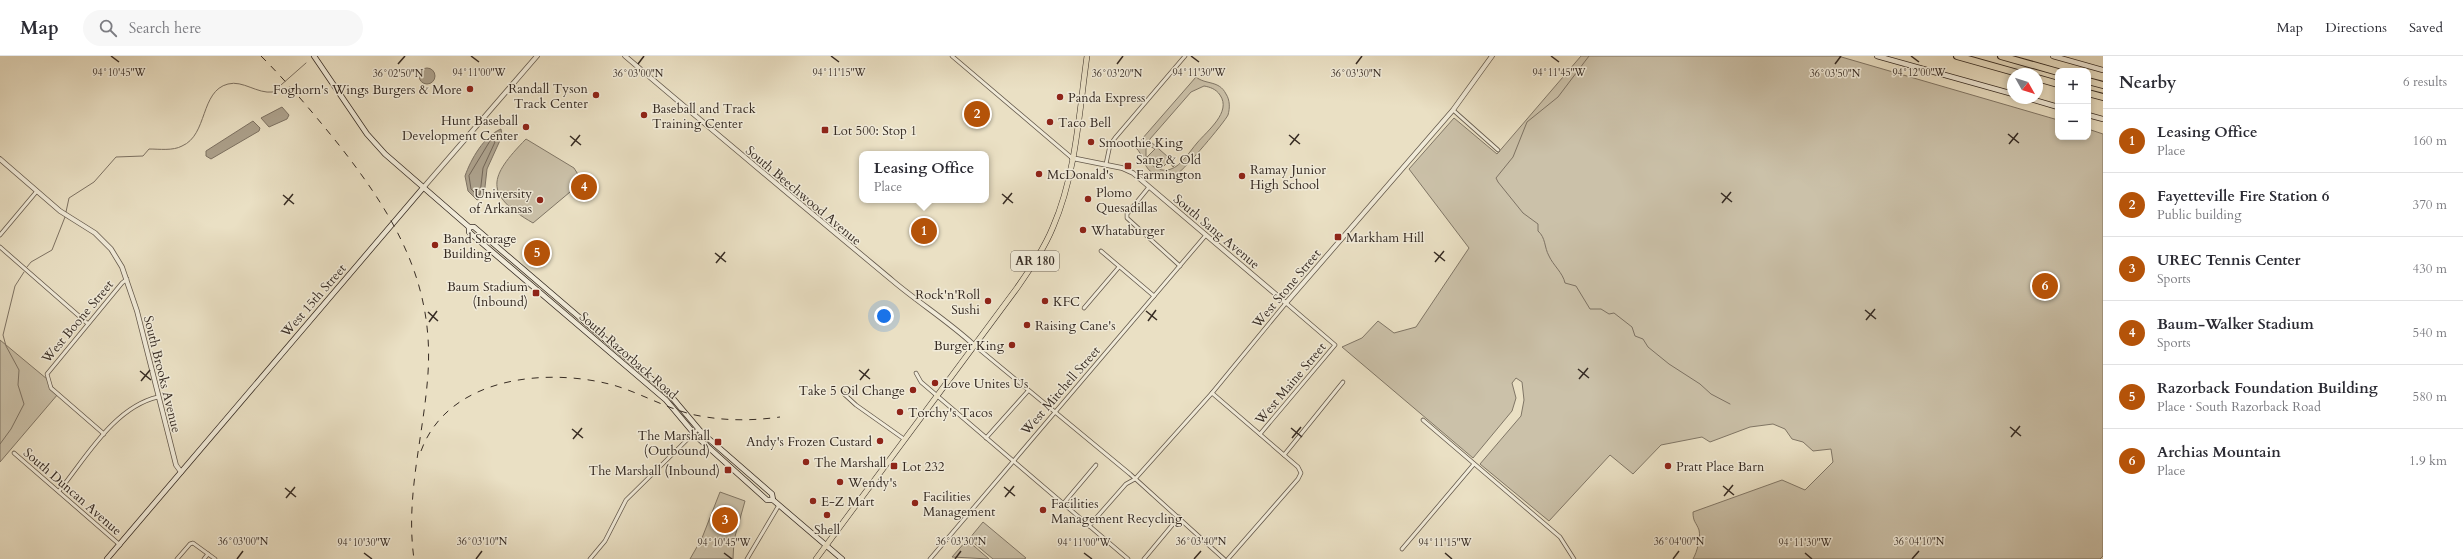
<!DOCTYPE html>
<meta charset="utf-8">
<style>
:root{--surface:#fff;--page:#f7f7f7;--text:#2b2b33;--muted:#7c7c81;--line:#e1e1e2;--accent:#b45309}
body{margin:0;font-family:Cardo,serif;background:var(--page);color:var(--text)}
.controls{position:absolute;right:12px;top:12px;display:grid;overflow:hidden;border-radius:8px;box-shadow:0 2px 6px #0003}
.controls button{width:36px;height:36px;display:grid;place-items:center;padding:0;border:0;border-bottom:1px solid var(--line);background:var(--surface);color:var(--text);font:20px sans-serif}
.compass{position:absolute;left:2007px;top:12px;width:36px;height:36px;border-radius:50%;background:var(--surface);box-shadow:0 2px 6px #0003;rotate:129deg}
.you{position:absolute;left:884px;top:260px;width:14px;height:14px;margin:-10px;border:3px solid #fff;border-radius:50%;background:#1a73e8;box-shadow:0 0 0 6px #1a73e833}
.badge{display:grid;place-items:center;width:26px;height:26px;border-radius:50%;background:var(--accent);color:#fff;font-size:13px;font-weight:700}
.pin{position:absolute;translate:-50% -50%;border:2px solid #fff;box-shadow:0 1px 4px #0006}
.popup{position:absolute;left:859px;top:95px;width:130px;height:52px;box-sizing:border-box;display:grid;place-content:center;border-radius:8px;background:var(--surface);filter:drop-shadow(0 1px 3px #0005);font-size:13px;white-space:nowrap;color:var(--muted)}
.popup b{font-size:15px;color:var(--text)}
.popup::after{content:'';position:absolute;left:50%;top:100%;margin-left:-8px;border:8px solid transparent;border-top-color:var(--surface)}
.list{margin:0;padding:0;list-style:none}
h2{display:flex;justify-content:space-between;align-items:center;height:52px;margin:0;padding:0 16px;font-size:17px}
h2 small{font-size:13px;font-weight:400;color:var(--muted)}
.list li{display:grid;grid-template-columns:26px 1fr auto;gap:12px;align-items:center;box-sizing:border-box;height:64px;padding:0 16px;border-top:1px solid var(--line)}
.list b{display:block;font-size:15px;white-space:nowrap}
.list p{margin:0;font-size:13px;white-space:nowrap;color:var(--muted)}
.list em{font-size:13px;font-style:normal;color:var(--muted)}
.icon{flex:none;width:22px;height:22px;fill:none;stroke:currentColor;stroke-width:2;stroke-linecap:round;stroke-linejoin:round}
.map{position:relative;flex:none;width:2103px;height:503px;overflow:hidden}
header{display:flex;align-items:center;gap:24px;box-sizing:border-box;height:56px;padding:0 20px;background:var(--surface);border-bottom:1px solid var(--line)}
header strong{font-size:19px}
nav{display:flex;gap:22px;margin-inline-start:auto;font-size:14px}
.search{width:280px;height:36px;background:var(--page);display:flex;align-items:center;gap:10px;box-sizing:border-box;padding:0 14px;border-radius:22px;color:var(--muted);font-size:15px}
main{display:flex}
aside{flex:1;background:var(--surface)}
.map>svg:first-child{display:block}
</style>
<header>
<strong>Map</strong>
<div class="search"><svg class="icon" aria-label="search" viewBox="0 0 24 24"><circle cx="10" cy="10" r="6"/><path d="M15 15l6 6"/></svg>Search here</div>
<nav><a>Map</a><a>Directions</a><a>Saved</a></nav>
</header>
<main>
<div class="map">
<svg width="2103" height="503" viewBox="0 0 2103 503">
<rect width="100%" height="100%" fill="#eae0c4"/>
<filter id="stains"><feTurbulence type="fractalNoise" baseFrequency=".005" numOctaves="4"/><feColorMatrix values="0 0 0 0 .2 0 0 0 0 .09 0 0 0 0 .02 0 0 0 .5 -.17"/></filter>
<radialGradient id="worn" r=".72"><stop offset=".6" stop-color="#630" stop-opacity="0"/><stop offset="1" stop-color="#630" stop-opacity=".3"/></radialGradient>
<g fill="#cbc1a9" stroke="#807666" fill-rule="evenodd">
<path d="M1581,0H1838L2058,64V81H2088V73L2103,78V500L2100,503H1693C1697,496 1701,482 1699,474C1696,466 1693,466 1693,456L1782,424L1805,434L1833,406L1831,393L1813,395L1803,386L1792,383L1785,373L1773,368L1750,371L1710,386L1702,381L1661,389L1633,418L1610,399L1549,465L1480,408L1521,360L1524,344L1522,326L1516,322L1512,327L1516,342L1512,355L1473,402L1342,291L1362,282L1378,265L1394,277L1416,271L1469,192L1409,113L1454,62L1497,98Z"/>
<path d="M1196,21C1206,29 1219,24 1226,38C1230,44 1230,52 1228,59C1224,67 1185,113 1178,117C1171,120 1164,121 1157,119C1142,114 1145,99 1135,91ZM1204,30C1210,31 1216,33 1220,39C1232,56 1207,75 1197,87C1190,95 1181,110 1171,113C1160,117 1150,110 1146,100V91L1150,83L1191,36Z"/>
<path d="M526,83L574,112L579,120L576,131L533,167C483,138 489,121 526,83Z"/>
<polygon points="1151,86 1176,108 1173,111 1169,105 1161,113 1147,101 1155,93 1148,89"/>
<polygon points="0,284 47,323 58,338 0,406"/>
<polygon points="720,436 745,445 734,484 733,503 690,503 702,482"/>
<polygon points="983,466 1026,502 1024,503 993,503 969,483"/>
<polygon points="967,484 989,503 952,501"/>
</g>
<g fill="#ada28d" stroke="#7d7263">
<circle cx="427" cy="20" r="8"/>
<polygon points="282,51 289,59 287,63 269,71 261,62"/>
<polygon points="253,65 260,72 259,75 211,103 206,100 206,95"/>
<path d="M501,73L502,80L487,113L484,140L477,144L468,135L465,120C471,103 484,80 501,73Z"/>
</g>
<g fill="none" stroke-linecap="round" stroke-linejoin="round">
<polygon stroke="#726658" stroke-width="1" points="491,84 495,86 483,112 480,138 477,139 471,133 469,120"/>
<g stroke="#7d7263" stroke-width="1">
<path d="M1589,0L1558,41L1527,66L1513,101L1496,122L1498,126L1523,157L1538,168V175C1546,182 1544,191 1549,200C1553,209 1563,217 1565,227L1576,230L1590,253H1601L1609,258L1614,257L1632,271L1635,280L1643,283L1648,291L1669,308L1700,328L1711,338L1730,348"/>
<path d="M66,156L69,142L94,126L116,101L143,100L149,93C159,93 173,95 182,90C208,79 200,35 228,28C243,24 257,38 273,36L306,7"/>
<polyline points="27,211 31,206 52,194 65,161"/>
<polyline points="0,388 11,373 24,348 18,329 19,314 6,290 3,279 15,230 24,216"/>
</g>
<g stroke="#63584b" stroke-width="4.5">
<g id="minor">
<polyline points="952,0 1072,102"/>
<polyline points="1453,54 1498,94"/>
<polyline points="1106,108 1110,89 1115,82 1185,0"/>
<polyline points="1149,131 1127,158 1127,162 1180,210"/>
<polyline points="0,179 37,135"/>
<polyline points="0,191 87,267"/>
<polyline points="1101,195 1154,240"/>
<polyline points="1084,252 1119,211"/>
<polyline points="974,289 1130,418 1224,503"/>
<polyline points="916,317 921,326 1128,503"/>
<polyline points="1212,337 1298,411 1301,417 1298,423 1228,503"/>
<polyline points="844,338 856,349 904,383"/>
<polyline points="1423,364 1560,481 1574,503"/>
<polyline points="104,378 51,332 47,318 122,227 127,223"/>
<polyline points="986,382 1028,335"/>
<polyline points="14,397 120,489"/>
<polyline points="1284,399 1343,326"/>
<path d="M59,435C86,402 114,351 158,341"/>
<polyline points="1063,448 1096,409"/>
<polyline points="1089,470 1126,428 1135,423 1212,337 1286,247 1335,289 1260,378"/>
<polyline points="1402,493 1474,408"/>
<polyline points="177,503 190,488 193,487 215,503"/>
<polyline points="204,503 208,498"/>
<polyline points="590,503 605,485 626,444 698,373"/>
<polyline points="747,503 779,449"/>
<polyline points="930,503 1206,179"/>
<polyline points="1144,503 1179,461"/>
</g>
</g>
<g stroke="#63584b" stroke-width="5.5">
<g id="tertiary">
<path d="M625,0C714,76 803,150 893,225C919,247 948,265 974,289"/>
<polyline points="1072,102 1122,112 1133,117 1286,247 1453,54 1492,0"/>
<polyline points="0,103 60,155 95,177 111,193 122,211 137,255 176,409 181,416"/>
<polyline points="423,132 537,0"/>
</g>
</g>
<g stroke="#362b23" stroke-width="6">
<g id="secondary">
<polyline points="314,0 367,78 385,98 469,171 474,171 670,339 702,377 772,438 773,444 842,503"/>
<polyline points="1877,0 2013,38"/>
<polyline points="2053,0 2103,14"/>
<polyline points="2027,42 2058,51"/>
<polyline points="2088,59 2103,63"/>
<polyline points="469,171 469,176 666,344 697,381 767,444 773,444"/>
<polyline points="107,503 423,132"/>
</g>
</g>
<g stroke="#362b23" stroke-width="6">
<path id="primary" d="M816,503L1017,232C1030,213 1044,193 1053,171C1076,118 1079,57 1087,0"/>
</g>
<g stroke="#362b23" stroke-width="8">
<g id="motorway">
<polyline points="1957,0 2021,18"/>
<polyline points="2001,0 2058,16"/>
<polyline points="2037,22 2058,28"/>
<polyline points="2088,25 2103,29"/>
<polyline points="2088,37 2103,41"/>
</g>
</g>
<use href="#minor" stroke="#f1ebd9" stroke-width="3"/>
<use href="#tertiary" stroke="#f1ebd9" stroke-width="4"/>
<use href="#secondary" stroke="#f1ebd9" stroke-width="4.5"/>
<use href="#primary" stroke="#eae0c4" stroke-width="5"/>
<use href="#motorway" stroke="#eae0c4" stroke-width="6"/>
<g stroke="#362b23" stroke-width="1" stroke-dasharray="7 7" stroke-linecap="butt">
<path d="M261,0C289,28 314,58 339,89C393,158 434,225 428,317C424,379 405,440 414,503"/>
<path d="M421,395C448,321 546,311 613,329C641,337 667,353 695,359C724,365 751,365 780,361"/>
</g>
</g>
<path fill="none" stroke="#362b23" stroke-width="1.5" d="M111,0L119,6M471,0L479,6M831,0L839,6M1191,0L1199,6M1551,0L1559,6M1911,0L1919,6M398,8L405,0M638,8L644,0M1117,8L1123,0M1356,8L1362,0M1835,8L1841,0M2008,78L2019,87M1289,79L1300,88M570,80L581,89M2009,88L2018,77M1290,89L1299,78M571,90L580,79M1721,137L1732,146M1002,138L1013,147M283,139L294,148M1722,147L1731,136M1003,148L1012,137M284,149L293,138M1434,196L1445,205M715,197L726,206M1435,206L1444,195M716,207L725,196M1865,254L1876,263M1146,255L1157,264M428,256L438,265M1866,264L1875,253M1148,265L1156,254M429,266L437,255M1578,313L1589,322M859,314L870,323M140,315L151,324M1579,323L1588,312M860,324L869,313M141,325L150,314M2010,371L2021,380M1291,372L1302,381M572,373L583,382M2011,381L2020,370M1292,382L1301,371M573,383L582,372M1723,430L1734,439M1004,431L1015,440M285,432L296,441M1724,440L1733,429M1005,441L1014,430M286,442L295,431M364,497L372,503M724,497L732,503M1084,497L1092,503M1445,497L1452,503M1805,497L1812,503M237,503L243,495M476,503L482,495M955,503L961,495M1194,503L1201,495M1673,503L1679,495M1912,503L1919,495"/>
<g fill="#8f2418" stroke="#f1ebd9" stroke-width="1.5">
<circle cx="470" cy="33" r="4"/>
<circle cx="596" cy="39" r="4"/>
<circle cx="1060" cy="41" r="4"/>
<circle cx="644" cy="59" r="4"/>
<circle cx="1050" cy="66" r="4"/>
<circle cx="526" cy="71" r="4"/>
<rect x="821" y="70" width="8" height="8" rx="2"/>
<circle cx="1091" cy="86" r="4"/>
<rect x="1124" y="106" width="8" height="8" rx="2"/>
<circle cx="1039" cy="118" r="4"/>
<circle cx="1242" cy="120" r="4"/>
<circle cx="1088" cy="143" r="4"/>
<circle cx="540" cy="144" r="4"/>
<circle cx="1083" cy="174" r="4"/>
<rect x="1334" y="177" width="8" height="8" rx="2"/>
<circle cx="435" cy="189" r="4"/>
<rect x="532" y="233" width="8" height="8" rx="2"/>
<circle cx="988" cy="245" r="4"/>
<circle cx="1045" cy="245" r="4"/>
<circle cx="1027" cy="269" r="4"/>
<circle cx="1012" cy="289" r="4"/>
<circle cx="935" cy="327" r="4"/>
<circle cx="913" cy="334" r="4"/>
<circle cx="900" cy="356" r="4"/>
<circle cx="880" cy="385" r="4"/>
<rect x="714" y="382" width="8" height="8" rx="2"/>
<circle cx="806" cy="406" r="4"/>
<rect x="890" y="406" width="8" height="8" rx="2"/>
<circle cx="1668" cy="410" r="4"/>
<rect x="724" y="410" width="8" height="8" rx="2"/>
<circle cx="840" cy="426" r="4"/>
<circle cx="813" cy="445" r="4"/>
<circle cx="915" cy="447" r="4"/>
<circle cx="1043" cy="454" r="4"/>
<circle cx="827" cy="459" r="4"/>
</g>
<g text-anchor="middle" stroke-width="3" stroke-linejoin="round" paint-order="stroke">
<rect fill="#f1ebd9" stroke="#6e655a" stroke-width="1" x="1011" y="195" width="48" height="20" rx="3"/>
<g font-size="12" font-weight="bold" fill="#362b23">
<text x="1035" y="209">AR 180</text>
</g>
<g font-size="13" fill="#362b23" stroke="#f1ebd9" text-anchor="start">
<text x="588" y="37" text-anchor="end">Randall Tyson<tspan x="588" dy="15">Track Center</tspan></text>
<text x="462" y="38" text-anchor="end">Foghorn's Wings Burgers &amp; More</text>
<text x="1068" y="46">Panda Express</text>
<text x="652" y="57">Baseball and Track<tspan x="652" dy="15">Training Center</tspan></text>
<text x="518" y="69" text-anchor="end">Hunt Baseball<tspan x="518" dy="15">Development Center</tspan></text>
<text x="1058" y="71">Taco Bell</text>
<text x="833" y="79">Lot 500: Stop 1</text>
<text x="1099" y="91">Smoothie King</text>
<text x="1136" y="108">Sang &amp; Old<tspan x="1136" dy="15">Farmington</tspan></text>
<text x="1250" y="118">Ramay Junior<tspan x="1250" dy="15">High School</tspan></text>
<text x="1047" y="123">McDonald's</text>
<text x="1096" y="141">Plomo<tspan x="1096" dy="15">Quesadillas</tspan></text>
<text x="532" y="142" text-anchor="end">University<tspan x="532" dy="15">of Arkansas</tspan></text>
<text x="1091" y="179">Whataburger</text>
<text x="1346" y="186">Markham Hill</text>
<text x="443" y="187">Band Storage<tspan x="443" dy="15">Building</tspan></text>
<text x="528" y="235" text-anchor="end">Baum Stadium<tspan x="528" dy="15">(Inbound)</tspan></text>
<text x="980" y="243" text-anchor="end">Rock'n'Roll<tspan x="980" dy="15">Sushi</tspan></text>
<text x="1053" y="250">KFC</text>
<text x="1035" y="274">Raising Cane's</text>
<text x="1004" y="294" text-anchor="end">Burger King</text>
<text x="943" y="332">Love Unites Us</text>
<text x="905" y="339" text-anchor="end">Take 5 Oil Change</text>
<text x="908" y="361">Torchy's Tacos</text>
<text x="710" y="384" text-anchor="end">The Marshall<tspan x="710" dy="15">(Outbound)</tspan></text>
<text x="872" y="390" text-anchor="end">Andy's Frozen Custard</text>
<text x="814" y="411">The Marshall</text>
<text x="902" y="415">Lot 232</text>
<text x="1676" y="415">Pratt Place Barn</text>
<text x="720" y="419" text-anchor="end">The Marshall (Inbound)</text>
<text x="848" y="431">Wendy's</text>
<text x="923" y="445">Facilities<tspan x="923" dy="15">Management</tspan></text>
<text x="821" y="450">E-Z Mart</text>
<text x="1051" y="452">Facilities<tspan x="1051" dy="15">Management Recycling</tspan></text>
<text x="827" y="478" text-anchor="middle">Shell</text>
</g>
<g font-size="13" fill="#362b23" stroke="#f1ebd9">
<text transform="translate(804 139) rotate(40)" y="5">South Beechwood Avenue</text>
<text transform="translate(1217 175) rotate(40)" y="5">South Sang Avenue</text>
<text transform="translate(1286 232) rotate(-50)" y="5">West Stone Street</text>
<text transform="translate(313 244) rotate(-49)" y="5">West 15th Street</text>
<text transform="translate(77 265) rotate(-50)" y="5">West Boone Street</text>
<text transform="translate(629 299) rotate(41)" y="5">South Razorback Road</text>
<text transform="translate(163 318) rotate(76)" y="5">South Brooks Avenue</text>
<text transform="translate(1290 327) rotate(-50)" y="5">West Maine Street</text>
<text transform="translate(1060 334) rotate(-49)" y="5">West Mitchell Street</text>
<text transform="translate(73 435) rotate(41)" y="5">South Duncan Avenue</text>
</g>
</g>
<g font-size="10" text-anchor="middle" fill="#362b23" stroke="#f1ebd9" stroke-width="3" stroke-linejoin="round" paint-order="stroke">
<text x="479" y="20">94°11'00"W</text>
<text x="1199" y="20">94°11'30"W</text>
<text x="1919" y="20">94°12'00"W</text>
<text x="119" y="20">94°10'45"W</text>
<text x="839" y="20">94°11'15"W</text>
<text x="1559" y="20">94°11'45"W</text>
<text x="398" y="21">36°02'50"N</text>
<text x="638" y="21">36°03'00"N</text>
<text x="1117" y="21">36°03'20"N</text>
<text x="1356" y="21">36°03'30"N</text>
<text x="1835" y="21">36°03'50"N</text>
<text x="243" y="489">36°03'00"N</text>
<text x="482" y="489">36°03'10"N</text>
<text x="961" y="489">36°03'30"N</text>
<text x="1201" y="489">36°03'40"N</text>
<text x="1679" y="489">36°04'00"N</text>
<text x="1919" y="489">36°04'10"N</text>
<text x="364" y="490">94°10'30"W</text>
<text x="724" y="490">94°10'45"W</text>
<text x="1084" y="490">94°11'00"W</text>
<text x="1445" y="490">94°11'15"W</text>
<text x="1805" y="490">94°11'30"W</text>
</g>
<rect width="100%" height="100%" filter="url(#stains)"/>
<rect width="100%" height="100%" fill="url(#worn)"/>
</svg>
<div class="controls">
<button>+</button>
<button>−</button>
</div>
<svg class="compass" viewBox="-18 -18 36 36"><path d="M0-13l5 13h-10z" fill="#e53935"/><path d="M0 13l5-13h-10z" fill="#7c7c81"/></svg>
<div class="you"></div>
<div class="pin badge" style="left:924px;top:175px">1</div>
<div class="popup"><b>Leasing Office</b>Place</div>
<div class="pin badge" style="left:977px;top:58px">2</div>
<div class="pin badge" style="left:725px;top:464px">3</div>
<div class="pin badge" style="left:584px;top:131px">4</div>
<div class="pin badge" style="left:537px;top:197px">5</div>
<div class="pin badge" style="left:2045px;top:230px">6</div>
</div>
<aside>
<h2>Nearby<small>6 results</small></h2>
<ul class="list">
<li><span class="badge">1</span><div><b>Leasing Office</b><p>Place</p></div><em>160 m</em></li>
<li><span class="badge">2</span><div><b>Fayetteville Fire Station 6</b><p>Public building</p></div><em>370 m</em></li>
<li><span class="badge">3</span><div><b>UREC Tennis Center</b><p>Sports</p></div><em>430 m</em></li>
<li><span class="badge">4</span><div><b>Baum-Walker Stadium</b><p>Sports</p></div><em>540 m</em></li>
<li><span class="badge">5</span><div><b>Razorback Foundation Building</b><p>Place · South Razorback Road</p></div><em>580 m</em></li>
<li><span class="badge">6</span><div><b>Archias Mountain</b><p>Place</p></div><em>1.9 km</em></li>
</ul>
</aside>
</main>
